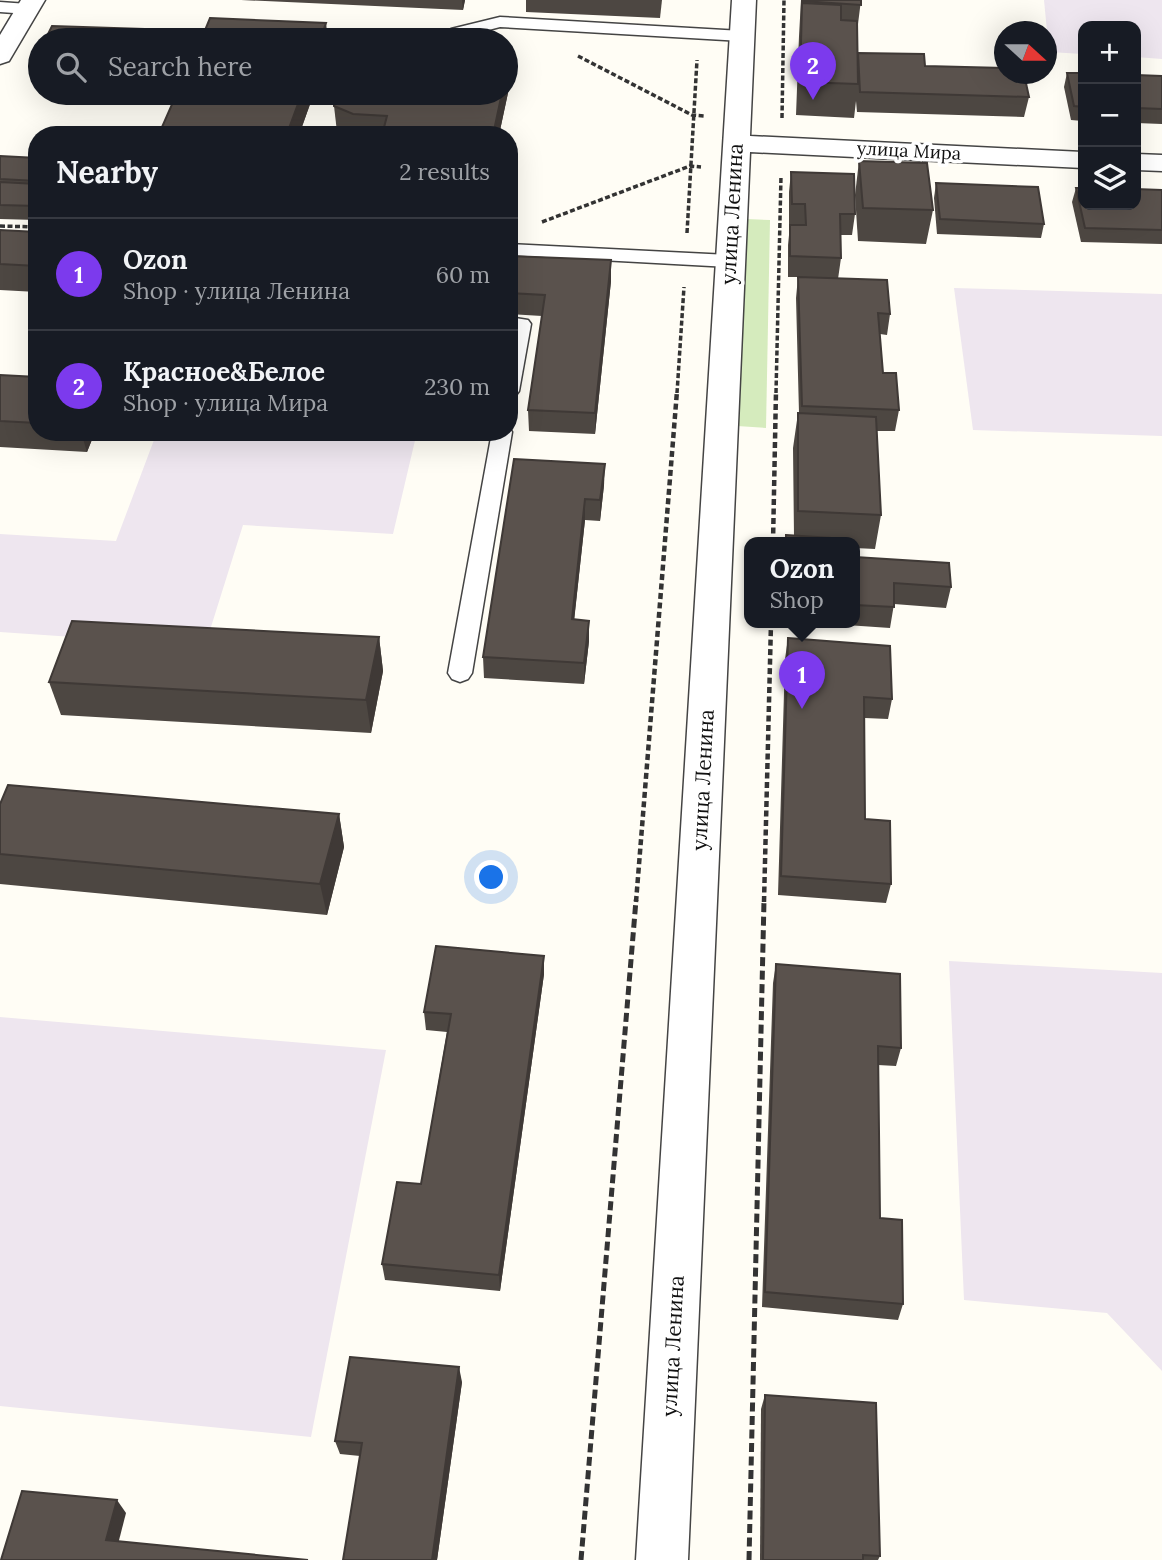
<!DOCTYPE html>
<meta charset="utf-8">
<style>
:root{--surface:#171b24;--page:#242831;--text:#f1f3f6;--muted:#9ea1a6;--line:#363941;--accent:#7c3aed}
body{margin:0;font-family:Lora,serif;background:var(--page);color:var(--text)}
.controls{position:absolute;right:21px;top:21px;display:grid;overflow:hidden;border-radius:14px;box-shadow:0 7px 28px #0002}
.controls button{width:63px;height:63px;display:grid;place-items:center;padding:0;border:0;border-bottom:2px solid var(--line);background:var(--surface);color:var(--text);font:35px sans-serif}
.compass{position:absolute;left:994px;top:21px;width:63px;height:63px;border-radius:50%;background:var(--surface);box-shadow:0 7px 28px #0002;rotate:111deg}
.you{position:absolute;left:492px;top:878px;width:24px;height:24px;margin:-18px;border:5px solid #fff;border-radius:50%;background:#1a73e8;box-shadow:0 0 0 10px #1a73e833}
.badge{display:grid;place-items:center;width:46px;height:46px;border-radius:50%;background:var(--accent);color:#fff;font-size:23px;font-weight:700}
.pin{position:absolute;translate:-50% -58px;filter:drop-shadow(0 2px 4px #0008)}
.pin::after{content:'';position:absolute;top:37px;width:24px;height:21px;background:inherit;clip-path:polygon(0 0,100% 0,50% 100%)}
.popup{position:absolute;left:744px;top:537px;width:116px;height:91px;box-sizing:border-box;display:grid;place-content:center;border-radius:14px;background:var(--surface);filter:drop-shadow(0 2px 5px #0005);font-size:23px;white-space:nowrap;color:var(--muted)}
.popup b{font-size:26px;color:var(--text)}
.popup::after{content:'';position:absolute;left:50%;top:100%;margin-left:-14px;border:14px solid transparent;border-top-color:var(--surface)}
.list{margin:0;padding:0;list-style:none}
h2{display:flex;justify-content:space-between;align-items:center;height:91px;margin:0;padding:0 28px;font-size:30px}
h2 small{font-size:23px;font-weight:400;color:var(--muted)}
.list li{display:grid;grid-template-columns:46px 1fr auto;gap:21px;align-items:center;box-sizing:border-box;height:112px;padding:0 28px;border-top:2px solid var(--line)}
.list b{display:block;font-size:26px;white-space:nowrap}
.list p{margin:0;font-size:23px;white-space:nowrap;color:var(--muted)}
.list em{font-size:23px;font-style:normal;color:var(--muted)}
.icon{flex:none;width:38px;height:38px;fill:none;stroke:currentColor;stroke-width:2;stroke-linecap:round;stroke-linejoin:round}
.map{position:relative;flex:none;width:1162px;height:1560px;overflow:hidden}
.search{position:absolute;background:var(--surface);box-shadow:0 7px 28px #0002;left:28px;top:28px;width:490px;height:77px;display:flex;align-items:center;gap:18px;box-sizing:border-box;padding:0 24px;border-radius:38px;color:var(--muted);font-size:26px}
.panel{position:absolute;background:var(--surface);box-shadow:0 7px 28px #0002;left:28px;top:126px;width:490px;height:315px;border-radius:28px}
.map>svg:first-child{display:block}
</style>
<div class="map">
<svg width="1162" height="1560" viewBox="0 0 1162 1560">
<rect width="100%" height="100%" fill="#fffdf5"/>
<g fill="#eee6ef">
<polygon points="1044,0 1162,0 1162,59 1136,57 1136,26 1083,26 1083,54 1049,52"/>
<polygon points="954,288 1162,294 1162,436 973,430"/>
<polygon points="157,432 417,432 393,534 243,525 205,646 0,632 0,534 116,541"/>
<polygon points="949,961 1162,973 1162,1371 1107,1313 964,1300"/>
<polygon points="0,1017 386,1050 311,1437 0,1406"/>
</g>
<polygon fill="#d5ebbd" points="746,219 770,220 766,428 737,426"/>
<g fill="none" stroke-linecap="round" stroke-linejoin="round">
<g stroke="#444" stroke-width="3">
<g id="lane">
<polygon points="0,2 28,4 36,9 28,14 0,12"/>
<polygon points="500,17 742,31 750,36 742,41 500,27 450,40 428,40 451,29"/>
<polygon points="509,244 729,255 738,261 729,267 509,255"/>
<polygon points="509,317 528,320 531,324 519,391 516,395 509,397"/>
<polygon points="509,427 512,432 472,673 468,679 460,682 452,679 448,673 492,432 509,432"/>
</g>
</g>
<g stroke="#444" stroke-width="3">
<g id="street">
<polygon points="21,0 45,0 9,61 0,64 0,35"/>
<polygon points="732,0 756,0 750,136 1083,152 1083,168 750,152 688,1560 636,1560"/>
<polygon points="1136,154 1162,155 1162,171 1136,170"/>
</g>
</g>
<g stroke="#333" stroke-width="3.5" stroke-dasharray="5 2.5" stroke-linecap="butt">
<polyline points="578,56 692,115 705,116"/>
<polyline points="782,118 784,0"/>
<polyline points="542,222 690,166 701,167"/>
<polyline points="0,226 37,227"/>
<polyline points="687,233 697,60"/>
<polyline points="677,393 684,287"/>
<polyline points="776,393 781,176"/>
</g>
<g stroke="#333" stroke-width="4.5" stroke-dasharray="6 3.5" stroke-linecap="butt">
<polyline points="773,543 776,391"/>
<polyline points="636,902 677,391"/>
<polyline points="764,902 771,623"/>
</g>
<g stroke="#333" stroke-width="5" stroke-dasharray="9 4.5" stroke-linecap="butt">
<polyline points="581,1560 636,900"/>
<polyline points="749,1560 764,900"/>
</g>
<use href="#lane" fill="#fff" fill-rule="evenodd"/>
<use href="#street" fill="#fff" fill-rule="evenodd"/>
</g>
<g fill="#4d4742">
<polygon points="241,0 465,0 463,10"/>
<polygon points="526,0 662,0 660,18 526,12"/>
<polygon points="801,0 861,0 858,24 857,24 858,53 925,66 1029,97 1024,117 857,112 856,101 854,118 796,115 799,36"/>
<polygon points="1067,73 1083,73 1083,121 1071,120 1064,87"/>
<polygon points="512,74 499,135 344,135 337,132 334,106"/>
<polygon points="1136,75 1162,76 1162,124 1136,123"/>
<polygon points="177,93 314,93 299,135 164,135 162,127"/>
<polygon points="0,156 37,158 37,220 0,219"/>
<polygon points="859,161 933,210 926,244 858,241 855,195"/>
<polygon points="791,172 855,214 852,235 840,235 841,258 838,279 890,314 887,335 880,334 883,373 899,410 895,431 877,431 881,515 875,549 855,548 855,543 785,543 786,535 794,536 793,448 798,413 799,413 796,298 798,277 788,277 788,245 790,225 803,225 789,224 789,192"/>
<polygon points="936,183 1044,224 1041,238 937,234 934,198"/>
<polygon points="1076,188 1162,190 1162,244 1081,242 1072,202"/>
<polygon points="0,230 37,232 37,292 0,290"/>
<polygon points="509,256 611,281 595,434 529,431 528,410 542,316 509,314"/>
<polygon points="0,375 37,377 37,432 95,432 87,452 0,447"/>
<polygon points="514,459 604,485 600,521 585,520 574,620 589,621 589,641 584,684 484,678 483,657"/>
<polygon points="855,557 951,587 946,608 894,604 890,628 817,623 855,623"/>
<polygon points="379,637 383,671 371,733 61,715 49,682"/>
<polygon points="788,638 892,699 888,719 865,718 865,819 891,884 886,903 778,895 785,659"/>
<polygon points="0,804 339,814 344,847 327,915 0,884"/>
<polygon points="544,956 544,974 500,1291 385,1280 382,1264 421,1184 447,1032 426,1030 424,1012"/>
<polygon points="776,964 901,1048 896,1066 878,1065 880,1218 903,1304 898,1320 762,1307 773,983"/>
<polygon points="462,1382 437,1560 343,1560 360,1456 340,1454 335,1441"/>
<polygon points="765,1395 880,1556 878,1560 760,1560 761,1409"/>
</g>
<g fill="#3f3936">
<polygon points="462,0 465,0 463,10"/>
<polygon points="326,23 328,40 320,40"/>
<polygon points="511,49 512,74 499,135 493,135 502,93 506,93 506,74"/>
<polygon points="302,93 314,93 299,135 288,135 288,131"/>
<polygon points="611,260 611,281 595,434 595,413"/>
<polygon points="81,432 95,432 87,452"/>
<polygon points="605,464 604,485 600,521 600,500"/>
<polygon points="585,499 585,520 572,640 572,619"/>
<polygon points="589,621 589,641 584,684 584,663"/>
<polygon points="379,637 383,671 371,733 366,700"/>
<polygon points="339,814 344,847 327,915 320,884"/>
<polygon points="544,956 544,974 500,1291 499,1275"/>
<polygon points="459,1367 462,1382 437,1560 432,1560"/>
<polygon points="117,1500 126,1513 116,1552 106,1540"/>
</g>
<g fill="#5a524d" stroke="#3f3936" stroke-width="2">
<polygon points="802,0 861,0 861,5 802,1"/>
<polygon points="802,3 841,5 841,20 857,21 858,84 800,82"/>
<polygon points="210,18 326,23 320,40 201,40"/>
<polygon points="52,26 205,31 201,40 45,40"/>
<polygon points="506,48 511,49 506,74"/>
<polygon points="858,53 924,54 925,66 1004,68 1004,74 1024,74 1029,97 860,92"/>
<polygon points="1067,73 1083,73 1083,107 1074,106"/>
<polygon points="1136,75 1162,76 1162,109 1136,108"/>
<polygon points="177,93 302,93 288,131 247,129 244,135 217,135 219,129 162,127"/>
<polygon points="334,93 502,93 493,135 382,135 387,116 353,114 334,106"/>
<polygon points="0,156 37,158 37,181 0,179"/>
<polygon points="859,161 927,163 933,210 863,208"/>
<polygon points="791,172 854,174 855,214 840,214 841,258 790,256 790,225 806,225 805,204 792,204"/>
<polygon points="0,182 37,184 37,206 0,205"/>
<polygon points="936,183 1038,187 1044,224 940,219"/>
<polygon points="1076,188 1083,188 1083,205 1136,205 1136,189 1162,190 1162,230 1085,228"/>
<polygon points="0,230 37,232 37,266 0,264"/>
<polygon points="509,256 611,260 595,413 528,410 545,295 509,293"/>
<polygon points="798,277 887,280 890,314 878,313 883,373 896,373 899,410 802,406"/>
<polygon points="0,375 37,377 37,423 0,421"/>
<polygon points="798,413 876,417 881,515 798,511"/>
<polygon points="514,459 605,464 600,500 585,499 572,619 589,621 584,663 483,657"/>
<polygon points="786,535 846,539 846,543 786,543"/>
<polygon points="855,557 949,563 951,587 894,583 894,607 855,605"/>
<polygon points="72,621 379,637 366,700 49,682"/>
<polygon points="788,638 890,646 892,699 864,697 865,819 890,821 891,884 781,876"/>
<polygon points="8,785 339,814 320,884 0,854 0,804"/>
<polygon points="436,946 544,956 499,1275 382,1264 397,1182 421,1184 451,1014 424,1012"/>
<polygon points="776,964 900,974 901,1048 878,1046 880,1218 902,1220 903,1304 765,1292"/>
<polygon points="350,1357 459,1367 432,1560 343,1560 362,1443 335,1441"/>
<polygon points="765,1395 876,1403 880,1556 863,1555 863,1560 763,1560"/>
<polygon points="22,1491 117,1500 106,1540 308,1560 1,1560"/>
</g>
<g text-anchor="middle" stroke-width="7" stroke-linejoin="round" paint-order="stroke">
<g font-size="18" fill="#111" stroke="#fff">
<text transform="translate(909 151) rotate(3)" y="6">улица Мира</text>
</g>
<g font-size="21" fill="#111" stroke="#fff">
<text transform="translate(732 214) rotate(-87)" y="7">улица Ленина</text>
<text transform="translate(703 780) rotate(-87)" y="7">улица Ленина</text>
<text transform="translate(673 1346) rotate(-87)" y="7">улица Ленина</text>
</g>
</g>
</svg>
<div class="controls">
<button>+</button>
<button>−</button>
<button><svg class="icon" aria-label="layers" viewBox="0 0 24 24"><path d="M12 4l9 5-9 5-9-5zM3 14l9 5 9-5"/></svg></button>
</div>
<svg class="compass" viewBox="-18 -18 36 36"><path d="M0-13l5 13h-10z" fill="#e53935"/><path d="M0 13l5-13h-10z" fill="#9ea1a6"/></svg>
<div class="you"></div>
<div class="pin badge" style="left:802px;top:709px">1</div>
<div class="popup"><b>Ozon</b>Shop</div>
<div class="pin badge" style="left:813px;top:100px">2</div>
<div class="search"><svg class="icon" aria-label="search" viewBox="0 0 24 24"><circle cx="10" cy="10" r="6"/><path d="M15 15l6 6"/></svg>Search here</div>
<section class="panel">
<h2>Nearby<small>2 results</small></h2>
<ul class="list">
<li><span class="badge">1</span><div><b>Ozon</b><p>Shop · улица Ленина</p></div><em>60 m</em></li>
<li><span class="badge">2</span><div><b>Красное&amp;Белое</b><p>Shop · улица Мира</p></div><em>230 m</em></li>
</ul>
</section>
</div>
